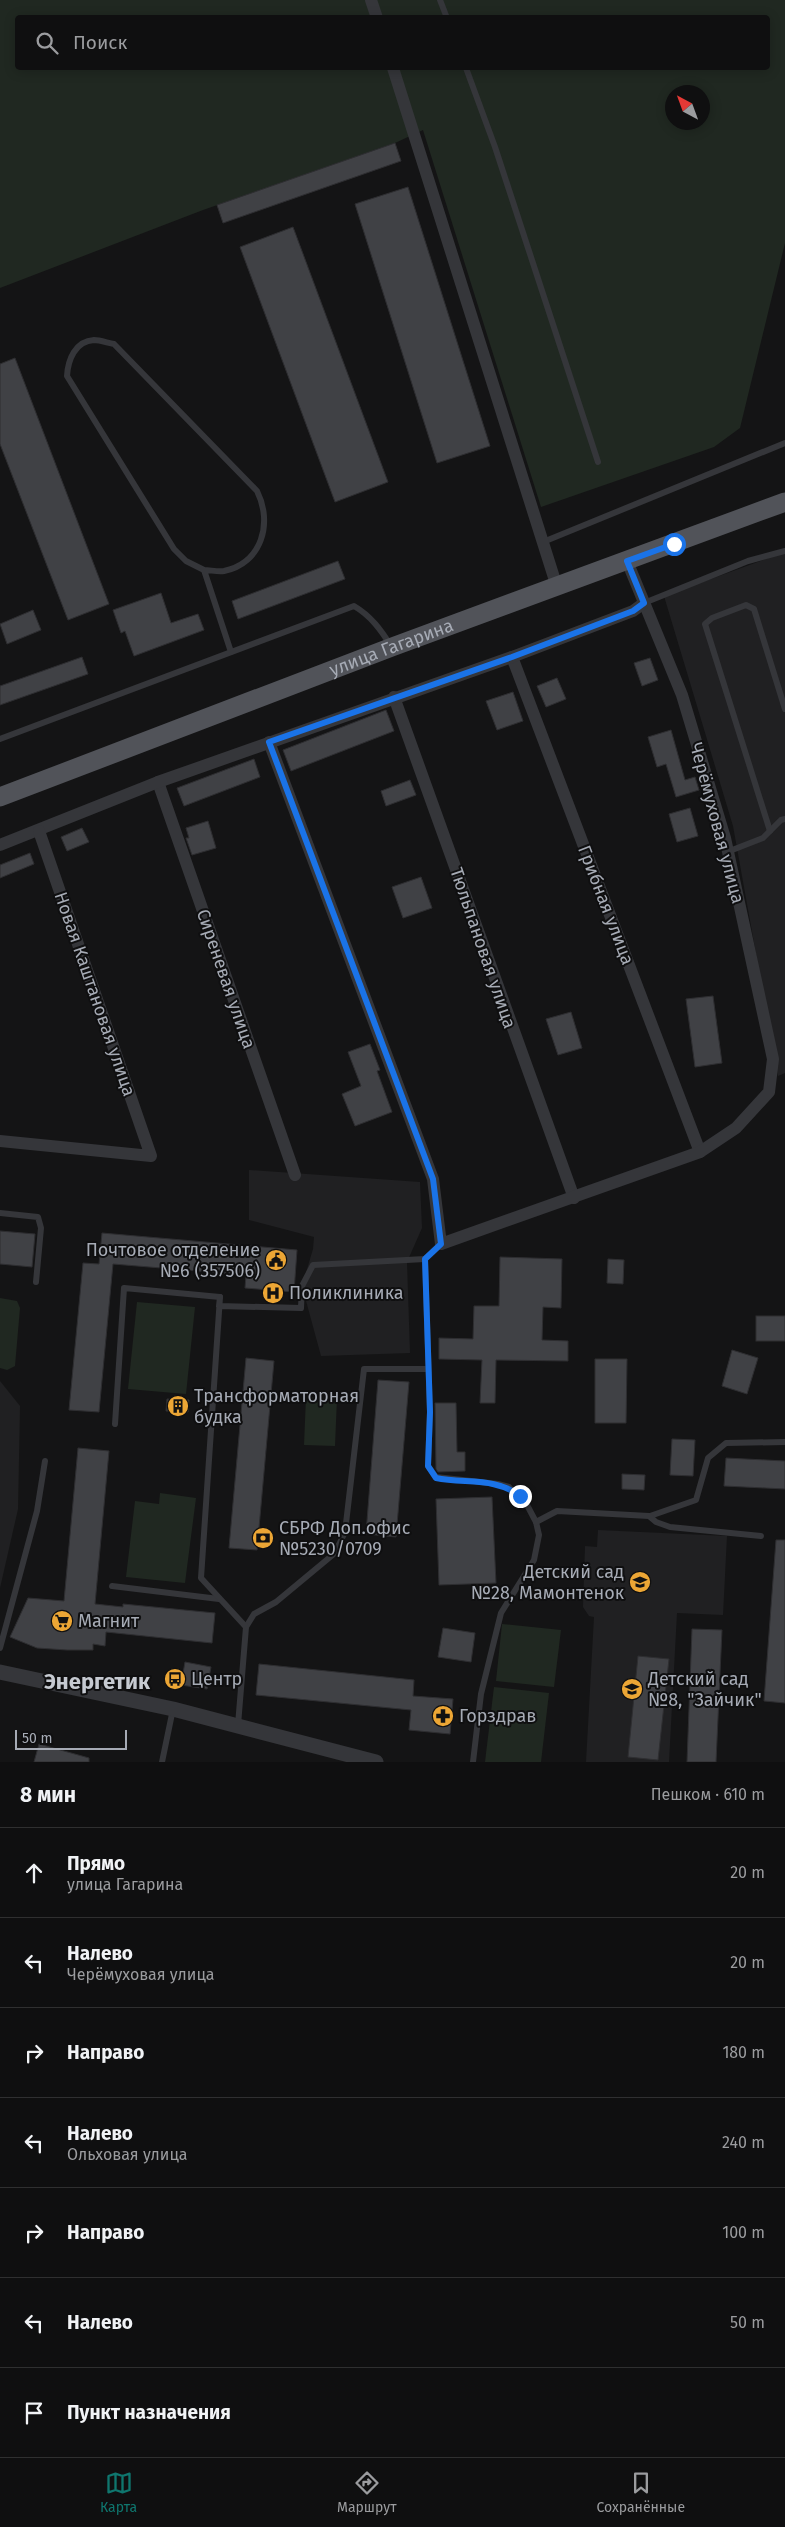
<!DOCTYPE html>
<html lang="ru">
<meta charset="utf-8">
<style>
:root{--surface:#0f0f10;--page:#1d1d1e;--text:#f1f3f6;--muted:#9b9c9f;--line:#2f2f30;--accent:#0f766e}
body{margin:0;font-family:"Fira Sans",sans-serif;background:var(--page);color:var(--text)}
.compass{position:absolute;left:665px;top:85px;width:45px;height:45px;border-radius:50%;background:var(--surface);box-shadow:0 2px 12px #0003;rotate:319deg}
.scale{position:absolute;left:15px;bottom:12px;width:112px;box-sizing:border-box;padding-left:5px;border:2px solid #a6abb5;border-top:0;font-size:14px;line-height:18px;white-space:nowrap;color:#a6abb5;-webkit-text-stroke:4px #0f0f10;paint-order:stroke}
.stop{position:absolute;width:15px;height:15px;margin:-11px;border:4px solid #1a73e8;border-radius:50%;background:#fff}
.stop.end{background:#1a73e8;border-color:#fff;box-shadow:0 1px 5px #0008}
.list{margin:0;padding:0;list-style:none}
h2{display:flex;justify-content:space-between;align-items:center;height:65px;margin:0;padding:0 20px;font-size:21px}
h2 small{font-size:16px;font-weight:400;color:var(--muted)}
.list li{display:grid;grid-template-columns:32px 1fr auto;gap:15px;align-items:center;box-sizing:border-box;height:90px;padding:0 20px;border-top:1px solid var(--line)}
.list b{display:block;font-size:19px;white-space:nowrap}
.list p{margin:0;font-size:16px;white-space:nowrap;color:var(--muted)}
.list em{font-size:16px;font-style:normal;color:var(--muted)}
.icon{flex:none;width:28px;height:28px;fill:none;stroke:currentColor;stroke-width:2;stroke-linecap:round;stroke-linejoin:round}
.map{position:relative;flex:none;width:785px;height:1762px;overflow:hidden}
.search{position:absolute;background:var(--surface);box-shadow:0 2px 12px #0003;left:15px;right:15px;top:15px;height:55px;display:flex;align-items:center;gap:12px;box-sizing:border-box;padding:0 18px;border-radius:5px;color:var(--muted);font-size:19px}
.sheet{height:695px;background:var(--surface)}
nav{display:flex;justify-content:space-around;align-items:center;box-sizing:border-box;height:70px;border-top:1px solid var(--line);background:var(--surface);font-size:14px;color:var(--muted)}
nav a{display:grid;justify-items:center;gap:2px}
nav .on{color:var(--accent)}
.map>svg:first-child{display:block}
</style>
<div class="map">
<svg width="785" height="1762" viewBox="0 0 785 1762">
<rect width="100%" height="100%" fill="#141415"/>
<g fill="#202022">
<polygon points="785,552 785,1073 778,1076 733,826 664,596"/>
<polygon points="249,1170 420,1182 422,1228 407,1262 410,1353 321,1356 302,1286 313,1249 314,1237 249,1220"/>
<polygon points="0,1381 20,1406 18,1509 0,1588"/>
<polygon points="598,1530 727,1536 723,1615 677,1613 669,1762 586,1762 594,1617 589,1616 583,1607 585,1546 597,1547"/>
</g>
<g fill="#202821" fill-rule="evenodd">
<path d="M0,0H785V243L740,428L714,447L541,507L423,130L395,143L203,210L0,288ZM18,18H768V68H18ZM672,92H702V122H672Z"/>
<polygon points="0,1298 17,1301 20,1308 15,1366 7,1370 0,1368"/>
<polygon points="137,1302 195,1307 186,1394 128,1389"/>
<polygon points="306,1397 337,1398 335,1446 304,1445"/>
<polygon points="160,1493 196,1498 185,1583 126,1577 135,1501 159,1504"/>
<polygon points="502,1624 561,1630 554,1687 496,1681"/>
<polygon points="494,1687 549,1693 541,1762 485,1762"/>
</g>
<g fill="#404145" stroke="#2e2e31">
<polygon points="395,143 401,161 223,223 217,205"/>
<polygon points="408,187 490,446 437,463 355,204"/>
<polygon points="293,227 388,482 335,502 240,247"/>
<polygon points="15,358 109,604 68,620 0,444 0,364"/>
<polygon points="338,561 345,579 238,619 232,601"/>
<polygon points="161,593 171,623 198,614 204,630 134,656 125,631 121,633 113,610"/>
<polygon points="33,610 41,630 7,644 0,624"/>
<polygon points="82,657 88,674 0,705 0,686"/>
<polygon points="650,658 658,680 642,686 634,663"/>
<polygon points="557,678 566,699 546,707 537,686"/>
<polygon points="513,692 523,721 497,730 486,701"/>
<polygon points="386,710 394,731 291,771 283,750"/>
<polygon points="671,730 685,780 695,777 699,790 676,797 666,764 657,767 648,737"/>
<polygon points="254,759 260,777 184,806 177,788"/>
<polygon points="410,780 416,795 386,806 381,791"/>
<polygon points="690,808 698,836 677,842 669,814"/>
<polygon points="208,821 216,848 192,855 186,838 189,838 186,828"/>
<polygon points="82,828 89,842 67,851 61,837"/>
<polygon points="30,853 34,864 0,878 0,865"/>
<polygon points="421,877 432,908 403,918 392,887"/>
<polygon points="713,996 722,1063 695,1067 686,999"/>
<polygon points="571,1012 582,1048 558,1055 546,1019"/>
<polygon points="370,1044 380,1070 377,1071 392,1112 355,1126 342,1094 361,1086 348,1052"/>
<polygon points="0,1231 35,1234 32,1267 0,1264"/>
<polygon points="102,1233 297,1250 294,1292 245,1288 246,1275 113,1264 99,1412 69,1410 83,1263 99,1264"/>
<polygon points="500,1257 562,1259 561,1308 543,1307 542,1340 568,1341 568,1361 496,1360 495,1403 480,1403 482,1360 439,1359 439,1338 473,1339 474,1306 499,1306"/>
<polygon points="608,1259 624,1260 623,1284 607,1283"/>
<rect x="756" y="1316" width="29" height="25"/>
<polygon points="732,1350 758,1358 747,1394 722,1386"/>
<polygon points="246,1358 274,1361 257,1550 229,1548"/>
<polygon points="595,1359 627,1359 626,1423 595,1423"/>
<polygon points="378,1380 409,1382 396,1537 366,1534"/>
<polygon points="167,1399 189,1400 188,1412 166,1411"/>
<polygon points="435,1403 456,1403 457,1452 465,1452 465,1471 438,1472 436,1469"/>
<polygon points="672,1439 695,1440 693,1476 670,1475"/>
<polygon points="78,1448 109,1451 95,1604 123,1607 123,1604 215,1613 212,1643 106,1632 105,1646 93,1644 93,1650 67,1650 37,1648 10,1637 28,1598 64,1601"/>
<polygon points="726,1458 785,1461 785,1489 724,1486"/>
<polygon points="622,1474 645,1475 644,1490 622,1489"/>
<polygon points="492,1497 496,1583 439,1585 436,1499"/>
<polygon points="776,1540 785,1540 785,1703 764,1701"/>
<polygon points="443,1628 475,1633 471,1662 438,1657"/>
<polygon points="692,1629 722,1630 716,1762 687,1762"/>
<polygon points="638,1656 669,1659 658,1760 628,1757"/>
<polygon points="185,1662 211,1667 207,1689 181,1685"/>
<polygon points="259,1664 414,1680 413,1696 453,1699 450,1734 409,1730 411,1710 256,1695"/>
<polygon points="39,1744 89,1758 89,1762 34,1762"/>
</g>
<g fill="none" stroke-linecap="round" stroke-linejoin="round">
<g stroke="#35363a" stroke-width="6">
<polyline points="440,0 447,18"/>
<polyline points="466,68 495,147 598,462"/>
<polyline points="543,542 785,443"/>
<path d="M204,570C210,570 218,572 224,571C262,563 273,523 257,491L114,344C108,343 100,340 94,340C75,341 68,360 67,376L174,549L186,561L204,570L231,652"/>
<polyline points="644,603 748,561 785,551"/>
<path d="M0,739L354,606C371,616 381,630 391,646"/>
<polyline points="770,831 705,624 712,618 746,605 754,609 785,709"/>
<polyline points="727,852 763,838 781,820 785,819"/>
<polyline points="0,1213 38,1217 41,1228 36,1282"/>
<polyline points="441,1244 425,1259 430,1412 428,1466 436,1477 498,1484 509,1487 527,1505 536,1522 539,1535 534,1560 501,1613 481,1694 473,1762"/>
<polyline points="115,1424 124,1288 220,1297"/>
<polyline points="650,1516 696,1500 708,1458 726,1443 785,1442"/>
<polyline points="536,1522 557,1511 649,1516 656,1522 670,1527 761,1536"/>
<polyline points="112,1586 219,1599"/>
<polyline points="246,1627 254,1614 276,1602 335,1553 345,1532 364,1369 427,1369"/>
<polyline points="0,1648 37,1511 45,1461"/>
<polyline points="238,1725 246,1627 201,1578 220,1297 219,1306 301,1308 302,1286 313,1265 425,1259"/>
<polyline points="162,1762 173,1709"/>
</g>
<g stroke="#35363a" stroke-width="12">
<polyline points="371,0 377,18"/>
<polyline points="393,68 557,587"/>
<polyline points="512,657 700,1152"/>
<polyline points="394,697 574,1198"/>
<polyline points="269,742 433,1179 441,1244 700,1152 736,1128 769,1092 773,1059 725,838 682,695 627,561"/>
<polyline points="158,782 295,1175"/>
<polyline points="0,845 158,782 512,657 633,611 644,603"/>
<polyline points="0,1141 151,1156 39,831"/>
</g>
<polyline stroke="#35363a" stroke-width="15" points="0,1672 173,1709 376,1762"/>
<path stroke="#515359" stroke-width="19" id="s1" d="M0,797L392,647L785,502"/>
</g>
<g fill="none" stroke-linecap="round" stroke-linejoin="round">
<path stroke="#1a73e8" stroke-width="6" d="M520,1496C496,1477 465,1484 436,1478L428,1466L430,1412L425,1259L441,1244L433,1179L269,742L512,657L633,611L644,603L627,561L674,544"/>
</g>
<defs>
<g id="civic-disc" transform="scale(1.125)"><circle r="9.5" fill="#eca635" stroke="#0f0f10"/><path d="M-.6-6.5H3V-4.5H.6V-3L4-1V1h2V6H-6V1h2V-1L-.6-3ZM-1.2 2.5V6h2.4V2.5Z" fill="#111"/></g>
<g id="hospital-disc" transform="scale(1.125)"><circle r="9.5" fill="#eca635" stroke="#0f0f10"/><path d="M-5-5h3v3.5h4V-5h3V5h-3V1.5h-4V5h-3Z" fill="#111"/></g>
<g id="building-disc" transform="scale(1.125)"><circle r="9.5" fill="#eca635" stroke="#0f0f10"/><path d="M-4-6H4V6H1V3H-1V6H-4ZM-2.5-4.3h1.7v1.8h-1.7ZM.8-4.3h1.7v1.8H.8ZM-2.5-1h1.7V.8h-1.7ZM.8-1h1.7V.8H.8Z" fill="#111"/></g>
<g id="bank-disc" transform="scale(1.125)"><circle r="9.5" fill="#eca635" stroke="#0f0f10"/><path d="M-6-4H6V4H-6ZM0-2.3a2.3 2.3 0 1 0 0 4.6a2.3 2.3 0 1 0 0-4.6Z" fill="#111"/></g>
<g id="school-disc" transform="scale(1.125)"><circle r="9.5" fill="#eca635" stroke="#0f0f10"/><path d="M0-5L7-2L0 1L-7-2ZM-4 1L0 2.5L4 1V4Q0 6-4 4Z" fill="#111"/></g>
<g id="supermarket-disc" transform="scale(1.125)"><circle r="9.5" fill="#eca635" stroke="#0f0f10"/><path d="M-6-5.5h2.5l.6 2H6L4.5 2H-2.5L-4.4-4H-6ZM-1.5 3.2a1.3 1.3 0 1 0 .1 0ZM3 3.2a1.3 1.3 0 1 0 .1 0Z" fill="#111"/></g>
<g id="bus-disc" transform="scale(1.125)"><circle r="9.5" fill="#eca635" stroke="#0f0f10"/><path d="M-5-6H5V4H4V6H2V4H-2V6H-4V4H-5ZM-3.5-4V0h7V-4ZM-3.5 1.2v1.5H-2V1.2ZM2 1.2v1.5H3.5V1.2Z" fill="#111"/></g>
<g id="pharmacy-disc" transform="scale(1.125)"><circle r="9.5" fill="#eca635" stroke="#0f0f10"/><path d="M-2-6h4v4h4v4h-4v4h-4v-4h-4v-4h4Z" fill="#111"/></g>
</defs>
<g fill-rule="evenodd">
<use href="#civic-disc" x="276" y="1260"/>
<use href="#hospital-disc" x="273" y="1293"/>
<use href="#building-disc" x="178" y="1406"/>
<use href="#bank-disc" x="263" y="1538"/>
<use href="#school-disc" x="640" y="1582"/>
<use href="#supermarket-disc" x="62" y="1621"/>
<use href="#bus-disc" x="175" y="1679"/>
<use href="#school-disc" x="632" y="1689"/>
<use href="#pharmacy-disc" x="443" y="1716"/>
</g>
<g text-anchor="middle" stroke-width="4" stroke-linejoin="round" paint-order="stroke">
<g font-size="18" fill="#a6abb5" stroke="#0f0f10">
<text dy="6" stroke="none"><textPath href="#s1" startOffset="419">улица Гагарина</textPath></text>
<text transform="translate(717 823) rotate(75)" y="6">Черёмуховая улица</text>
<text transform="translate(606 905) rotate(69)" y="6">Грибная улица</text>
<text transform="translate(483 948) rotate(71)" y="6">Тюльпановая улица</text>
<text transform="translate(226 979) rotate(71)" y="6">Сиреневая улица</text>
<text transform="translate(95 994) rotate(71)" y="6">Новая Каштановая улица</text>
</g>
<g font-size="18" fill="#a6abb5" stroke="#0f0f10" text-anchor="start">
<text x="260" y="1256" text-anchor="end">Почтовое отделение<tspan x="260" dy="21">№6 (357506)</tspan></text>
<text x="289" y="1299">Поликлиника</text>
<text x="194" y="1402">Трансформаторная<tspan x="194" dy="21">будка</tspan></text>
<text x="279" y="1534">СБРФ Доп.офис<tspan x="279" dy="21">№5230/0709</tspan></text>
<text x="624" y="1578" text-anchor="end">Детский сад<tspan x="624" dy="21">№28, Мамонтенок</tspan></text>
<text x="78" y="1627">Магнит</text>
<text x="191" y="1685">Центр</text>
<text x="648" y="1685">Детский сад<tspan x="648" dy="21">№8, "Зайчик"</tspan></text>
<text x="459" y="1722">Горздрав</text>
</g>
<g font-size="22" font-weight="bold" fill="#c6cad1" stroke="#0f0f10">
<text x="97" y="1689">Энергетик</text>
</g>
</g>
</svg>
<svg class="compass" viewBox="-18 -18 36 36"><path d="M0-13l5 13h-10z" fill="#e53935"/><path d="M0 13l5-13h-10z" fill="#9b9c9f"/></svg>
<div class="scale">50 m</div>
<div class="stop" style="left:674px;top:544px"></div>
<div class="stop end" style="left:520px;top:1496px"></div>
<div class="search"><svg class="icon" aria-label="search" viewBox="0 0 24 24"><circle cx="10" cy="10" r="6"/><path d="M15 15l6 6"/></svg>Поиск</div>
</div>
<section class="sheet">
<h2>8 мин<small>Пешком · 610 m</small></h2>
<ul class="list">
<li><svg class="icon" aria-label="ahead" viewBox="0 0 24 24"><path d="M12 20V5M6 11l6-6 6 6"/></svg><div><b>Прямо</b><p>улица Гагарина</p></div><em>20 m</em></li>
<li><svg class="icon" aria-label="left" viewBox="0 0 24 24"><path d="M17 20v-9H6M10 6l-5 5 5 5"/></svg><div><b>Налево</b><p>Черёмуховая улица</p></div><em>20 m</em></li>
<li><svg class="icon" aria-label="right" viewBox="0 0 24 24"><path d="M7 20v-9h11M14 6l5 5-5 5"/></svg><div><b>Направо</b></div><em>180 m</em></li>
<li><svg class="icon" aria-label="left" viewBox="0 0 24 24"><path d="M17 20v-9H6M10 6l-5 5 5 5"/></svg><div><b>Налево</b><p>Ольховая улица</p></div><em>240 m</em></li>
<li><svg class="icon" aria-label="right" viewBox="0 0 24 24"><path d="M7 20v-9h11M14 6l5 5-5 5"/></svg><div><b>Направо</b></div><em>100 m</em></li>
<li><svg class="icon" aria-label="left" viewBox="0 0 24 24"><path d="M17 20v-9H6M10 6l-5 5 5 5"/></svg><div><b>Налево</b></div><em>50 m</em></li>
<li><svg class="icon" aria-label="arrive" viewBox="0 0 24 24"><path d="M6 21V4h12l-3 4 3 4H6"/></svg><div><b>Пункт назначения</b></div></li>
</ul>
</section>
<nav>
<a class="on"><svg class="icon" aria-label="map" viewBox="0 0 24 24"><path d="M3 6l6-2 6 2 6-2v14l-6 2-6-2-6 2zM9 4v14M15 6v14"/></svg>Карта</a>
<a><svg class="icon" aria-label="directions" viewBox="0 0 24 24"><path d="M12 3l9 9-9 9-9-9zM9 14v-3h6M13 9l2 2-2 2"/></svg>Маршрут</a>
<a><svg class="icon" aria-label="saved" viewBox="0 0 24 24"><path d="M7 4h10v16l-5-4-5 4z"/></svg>Сохранённые</a>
</nav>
